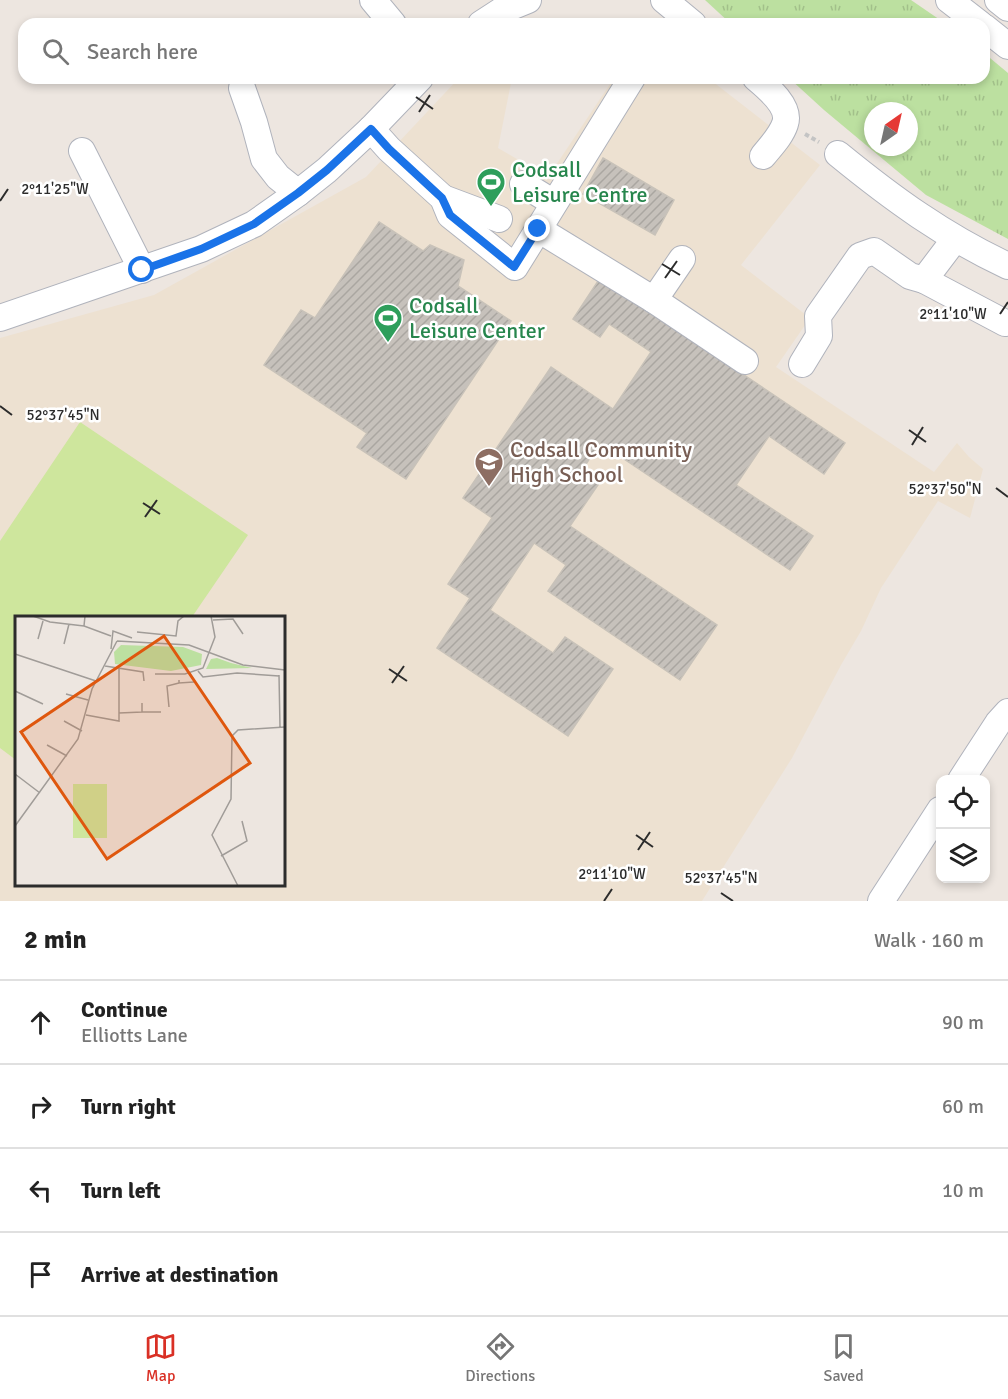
<!DOCTYPE html>
<meta charset="utf-8">
<style>
:root{--surface:#fff;--page:#f6f6f6;--text:#222;--muted:#767676;--line:#e0e0e0;--accent:#d93025}
body{margin:0;font-family:Signika,sans-serif;background:var(--page);color:var(--text)}
.controls{position:absolute;right:18px;bottom:18px;display:grid;overflow:hidden;border-radius:12px;box-shadow:0 3px 9px #0003}
.controls button{width:54px;height:54px;display:grid;place-items:center;padding:0;border:0;border-bottom:2px solid var(--line);background:var(--surface);color:var(--text);font:30px sans-serif}
.compass{position:absolute;left:864px;top:102px;width:54px;height:54px;border-radius:50%;background:var(--surface);box-shadow:0 3px 9px #0003;rotate:34deg}
.stop{position:absolute;width:18px;height:18px;margin:-14px;border:4px solid #1a73e8;border-radius:50%;background:#fff}
.stop.end{background:#1a73e8;border-color:#fff;box-shadow:0 2px 6px #0008}
.list{margin:0;padding:0;list-style:none}
h2{display:flex;justify-content:space-between;align-items:center;height:78px;margin:0;padding:0 24px;font-size:26px}
h2 small{font-size:20px;font-weight:400;color:var(--muted)}
.list li{display:grid;grid-template-columns:39px 1fr auto;gap:18px;align-items:center;box-sizing:border-box;height:84px;padding:0 24px;border-top:2px solid var(--line)}
.list b{display:block;font-size:22px;white-space:nowrap}
.list p{margin:0;font-size:20px;white-space:nowrap;color:var(--muted)}
.list em{font-size:20px;font-style:normal;color:var(--muted)}
.icon{flex:none;width:33px;height:33px;fill:none;stroke:currentColor;stroke-width:2;stroke-linecap:round;stroke-linejoin:round}
.map{position:relative;flex:none;width:1008px;height:901px;overflow:hidden}
.search{position:absolute;background:var(--surface);box-shadow:0 3px 9px #0003;left:18px;right:18px;top:18px;height:66px;display:flex;align-items:center;gap:15px;box-sizing:border-box;padding:0 21px;border-radius:18px;color:var(--muted);font-size:22px}
.sheet{height:414px;background:var(--surface)}
nav{display:flex;justify-content:space-around;align-items:center;box-sizing:border-box;height:84px;border-top:2px solid var(--line);background:var(--surface);font-size:16px;color:var(--muted)}
nav a{display:grid;justify-items:center;gap:3px}
nav .on{color:var(--accent)}
.map>svg:first-child{display:block}
</style>
<div class="map">
<svg width="1008" height="901" viewBox="0 0 1008 901">
<defs>
<pattern id="grass-tufts" width="24" height="20" patternUnits="userSpaceOnUse" patternTransform="scale(1.5)"><rect width="24" height="20" fill="#bce0a0"/><path d="M3 7l-1-3M5 7V3M7 7l1-3M15 17l-1-3M17 17v-4M19 17l1-3" fill="none" stroke="#a2c08a"/></pattern>
<pattern id="building-hatch" width="6" height="6" patternUnits="userSpaceOnUse" patternTransform="scale(1.5)"><rect width="6" height="6" fill="#c6c1bb"/><path d="M-1 1l2-2M0 6l6-6M5 7l2-2" fill="none" stroke="#aaa6a1"/></pattern>
</defs>
<rect width="100%" height="100%" fill="#ede6e0"/>
<path fill="#ede1d1" fill-rule="evenodd" d="M459,78H512L498,148L548,177L614,78H708L820,165L741,265L810,318L776,367L934,472L957,443L969,457L983,469L970,518L938,501L881,588L861,631L841,665L792,758L702,901H0V338L154,295L366,177ZM16,618H284V884H16Z"/>
<g fill="url(#grass-tufts)" fill-rule="evenodd">
<polygon points="705,0 911,0 946,24 731,24"/>
<path d="M984,53L1008,73V239L926,195L824,110L789,78H984ZM873,111H909V147H873Z"/>
</g>
<polygon fill="#cee69d" points="80,422 248,535 192,617 16,618 16,760 0,748 0,541"/>
<g fill="url(#building-hatch)" stroke="#c8c2b9" stroke-width="1.5">
<polygon points="603,158 674,200 655,235 583,194"/>
<polygon points="379,222 423,251 430,245 464,260 458,286 511,321 406,479 357,447 367,433 264,365 301,310 315,318"/>
<polygon points="600,278 845,443 824,474 769,436 736,485 813,536 790,570 600,443 584,467 602,479 570,526 717,625 680,680 548,591 566,565 534,543 490,610 553,653 565,637 613,669 568,736 437,648 470,598 448,584 492,518 463,498 551,367 613,409 651,352 609,324 600,337 573,319"/>
</g>
<g fill="none" stroke-linecap="round" stroke-linejoin="round">
<g stroke="#b0b3bc" stroke-width="28">
<g id="minor">
<polyline points="373,0 393,24"/>
<polyline points="664,0 693,24"/>
<polyline points="949,0 980,24"/>
<polyline points="998,0 1008,8"/>
<polyline points="481,24 501,11 528,0"/>
<polyline points="984,27 1008,46"/>
<path d="M756,78C768,88 791,107 785,124C781,136 771,146 763,156"/>
<polyline points="242,88 254,122 264,159 278,177 298,193"/>
<polyline points="371,129 389,149 443,198 450,215 515,267 632,78"/>
<polyline points="82,151 142,270"/>
<path d="M838,154C893,199 944,236 1008,266"/>
<polyline points="523,184 554,203"/>
<polyline points="443,198 499,219"/>
<polyline points="538,229 654,300 682,259"/>
<polyline points="955,239 924,280 1005,323"/>
<polyline points="654,300 745,361"/>
<polyline points="0,318 201,249 254,224 298,193 327,170 371,129 420,78"/>
<polyline points="802,364 819,336 818,316 860,256 874,251 910,276 924,280"/>
<polyline points="961,780 998,723 1008,712"/>
<polyline points="881,901 940,810"/>
</g>
</g>
<polyline stroke="#c4c4c4" stroke-width="4" stroke-dasharray="4.5 3" stroke-linecap="butt" points="805,134 819,142"/>
<use href="#minor" stroke="#fff" stroke-width="26"/>
</g>
<g fill="none" stroke-linecap="round" stroke-linejoin="round">
<polyline stroke="#1a73e8" stroke-width="8" points="142,270 201,249 254,224 298,193 327,170 371,129 389,149 442,198 450,215 514,267 538,229"/>
</g>
<path fill="none" stroke="#2c2c2c" stroke-width="2" d="M416,97L433,109M419,112L430,95M0,201L8,189M662,264L680,275M665,278L677,261M1000,314L1008,302M0,406L12,415M909,430L926,442M912,445L923,427M996,488L1008,497M143,503L160,514M145,517L157,500M389,669L407,681M392,683L404,666M636,835L653,847M638,850L650,832M721,893L733,901M604,901L612,889"/>
<defs>
<g id="stadium-pin" transform="scale(1.5)"><path d="M0 17L-7.5 6A9.5 9.5 0 1 1 7.5 6Z" fill="#2e9e5b" stroke="#fff"/><path d="M0-5a6.5 5 0 1 0 0 10a6.5 5 0 1 0 0-10ZM-3.5-1.8h7v3.6h-7Z" fill="#fff"/></g>
<g id="school-pin" transform="scale(1.5)"><path d="M0 17L-7.5 6A9.5 9.5 0 1 1 7.5 6Z" fill="#8d6e63" stroke="#fff"/><path d="M0-5L7-2L0 1L-7-2ZM-4 1L0 2.5L4 1V4Q0 6-4 4Z" fill="#fff"/></g>
</defs>
<g fill-rule="evenodd">
<use href="#stadium-pin" x="491" y="182"/>
<use href="#stadium-pin" x="388" y="318"/>
<use href="#school-pin" x="489" y="462"/>
</g>
<g text-anchor="middle" stroke-width="5" stroke-linejoin="round" paint-order="stroke">
<g font-size="22" fill="#27864d" stroke="#fff" text-anchor="start">
<text x="512" y="177">Codsall<tspan x="512" dy="25">Leisure Centre</tspan></text>
<text x="409" y="313">Codsall<tspan x="409" dy="25">Leisure Center</tspan></text>
</g>
<g font-size="22" fill="#785e54" stroke="#fff" text-anchor="start">
<text x="510" y="457">Codsall Community<tspan x="510" dy="25">High School</tspan></text>
</g>
</g>
<g transform="translate(15 616)">
<rect width="270" height="270" fill="#ede6e0"/>
<path d="M106,29L168,31L187,38L186,49L156,55L100,48L99,36ZM202,42L216,47L237,52L191,53L196,43Z" fill="#bce0a0"/>
<path d="M58,168H92V222H58Z" fill="#cee69d"/>
<path fill="none" stroke="#a09c98" stroke-width="1.5" d="M18,0L35,6L69,10M70,0L69,10L96,20M198,4L218,3L228,18M122,16L161,20L163,5L169,0M23,23L28,5M102,25L174,29L228,49L270,54M49,28L54,8M96,33L98,15L117,22M0,38L81,65M90,50L128,56L129,65M183,55L188,61L222,57L264,60M140,58H170L188,52L200,21L196,0M264,59L265,111M164,64V67L179,66M0,75L28,88M51,78L73,84M154,91L152,70L164,67M127,96H146M104,97L127,96V87M71,99L104,105V53M49,105L67,115M32,129L52,140M0,158L25,177M0,210L63,123L77,73L102,25M206,240L232,225L227,205M223,270L197,219L216,183L217,120L223,114L270,111"/>
<path fill="#df570e" fill-opacity="0.15" stroke="#df570e" stroke-width="3" d="M149,20L235,147L92,243L6,116Z"/>
<rect width="270" height="270" fill="none" stroke="#2c2c2c" stroke-width="3"/>
</g>
<g font-size="15" text-anchor="middle" fill="#2c2c2c" stroke="#fff" stroke-width="5" stroke-linejoin="round" paint-order="stroke">
<text x="55" y="194">2°11'25"W</text>
<text x="953" y="319">2°11'10"W</text>
<text x="63" y="420">52°37'45"N</text>
<text x="945" y="494">52°37'50"N</text>
<text x="612" y="879">2°11'10"W</text>
<text x="721" y="883">52°37'45"N</text>
</g>
</svg>
<div class="controls">
<button><svg class="icon" aria-label="locate" viewBox="0 0 24 24"><circle cx="12" cy="12" r="6"/><path d="M12 2v4M12 18v4M2 12h4M18 12h4"/></svg></button>
<button><svg class="icon" aria-label="layers" viewBox="0 0 24 24"><path d="M12 4l9 5-9 5-9-5zM3 14l9 5 9-5"/></svg></button>
</div>
<svg class="compass" viewBox="-18 -18 36 36"><path d="M0-13l5 13h-10z" fill="#e53935"/><path d="M0 13l5-13h-10z" fill="#767676"/></svg>
<div class="stop" style="left:142px;top:270px"></div>
<div class="stop end" style="left:538px;top:229px"></div>
<div class="search"><svg class="icon" aria-label="search" viewBox="0 0 24 24"><circle cx="10" cy="10" r="6"/><path d="M15 15l6 6"/></svg>Search here</div>
</div>
<section class="sheet">
<h2>2 min<small>Walk · 160 m</small></h2>
<ul class="list">
<li><svg class="icon" aria-label="ahead" viewBox="0 0 24 24"><path d="M12 20V5M6 11l6-6 6 6"/></svg><div><b>Continue</b><p>Elliotts Lane</p></div><em>90 m</em></li>
<li><svg class="icon" aria-label="right" viewBox="0 0 24 24"><path d="M7 20v-9h11M14 6l5 5-5 5"/></svg><div><b>Turn right</b></div><em>60 m</em></li>
<li><svg class="icon" aria-label="left" viewBox="0 0 24 24"><path d="M17 20v-9H6M10 6l-5 5 5 5"/></svg><div><b>Turn left</b></div><em>10 m</em></li>
<li><svg class="icon" aria-label="arrive" viewBox="0 0 24 24"><path d="M6 21V4h12l-3 4 3 4H6"/></svg><div><b>Arrive at destination</b></div></li>
</ul>
</section>
<nav>
<a class="on"><svg class="icon" aria-label="map" viewBox="0 0 24 24"><path d="M3 6l6-2 6 2 6-2v14l-6 2-6-2-6 2zM9 4v14M15 6v14"/></svg>Map</a>
<a><svg class="icon" aria-label="directions" viewBox="0 0 24 24"><path d="M12 3l9 9-9 9-9-9zM9 14v-3h6M13 9l2 2-2 2"/></svg>Directions</a>
<a><svg class="icon" aria-label="saved" viewBox="0 0 24 24"><path d="M7 4h10v16l-5-4-5 4z"/></svg>Saved</a>
</nav>
